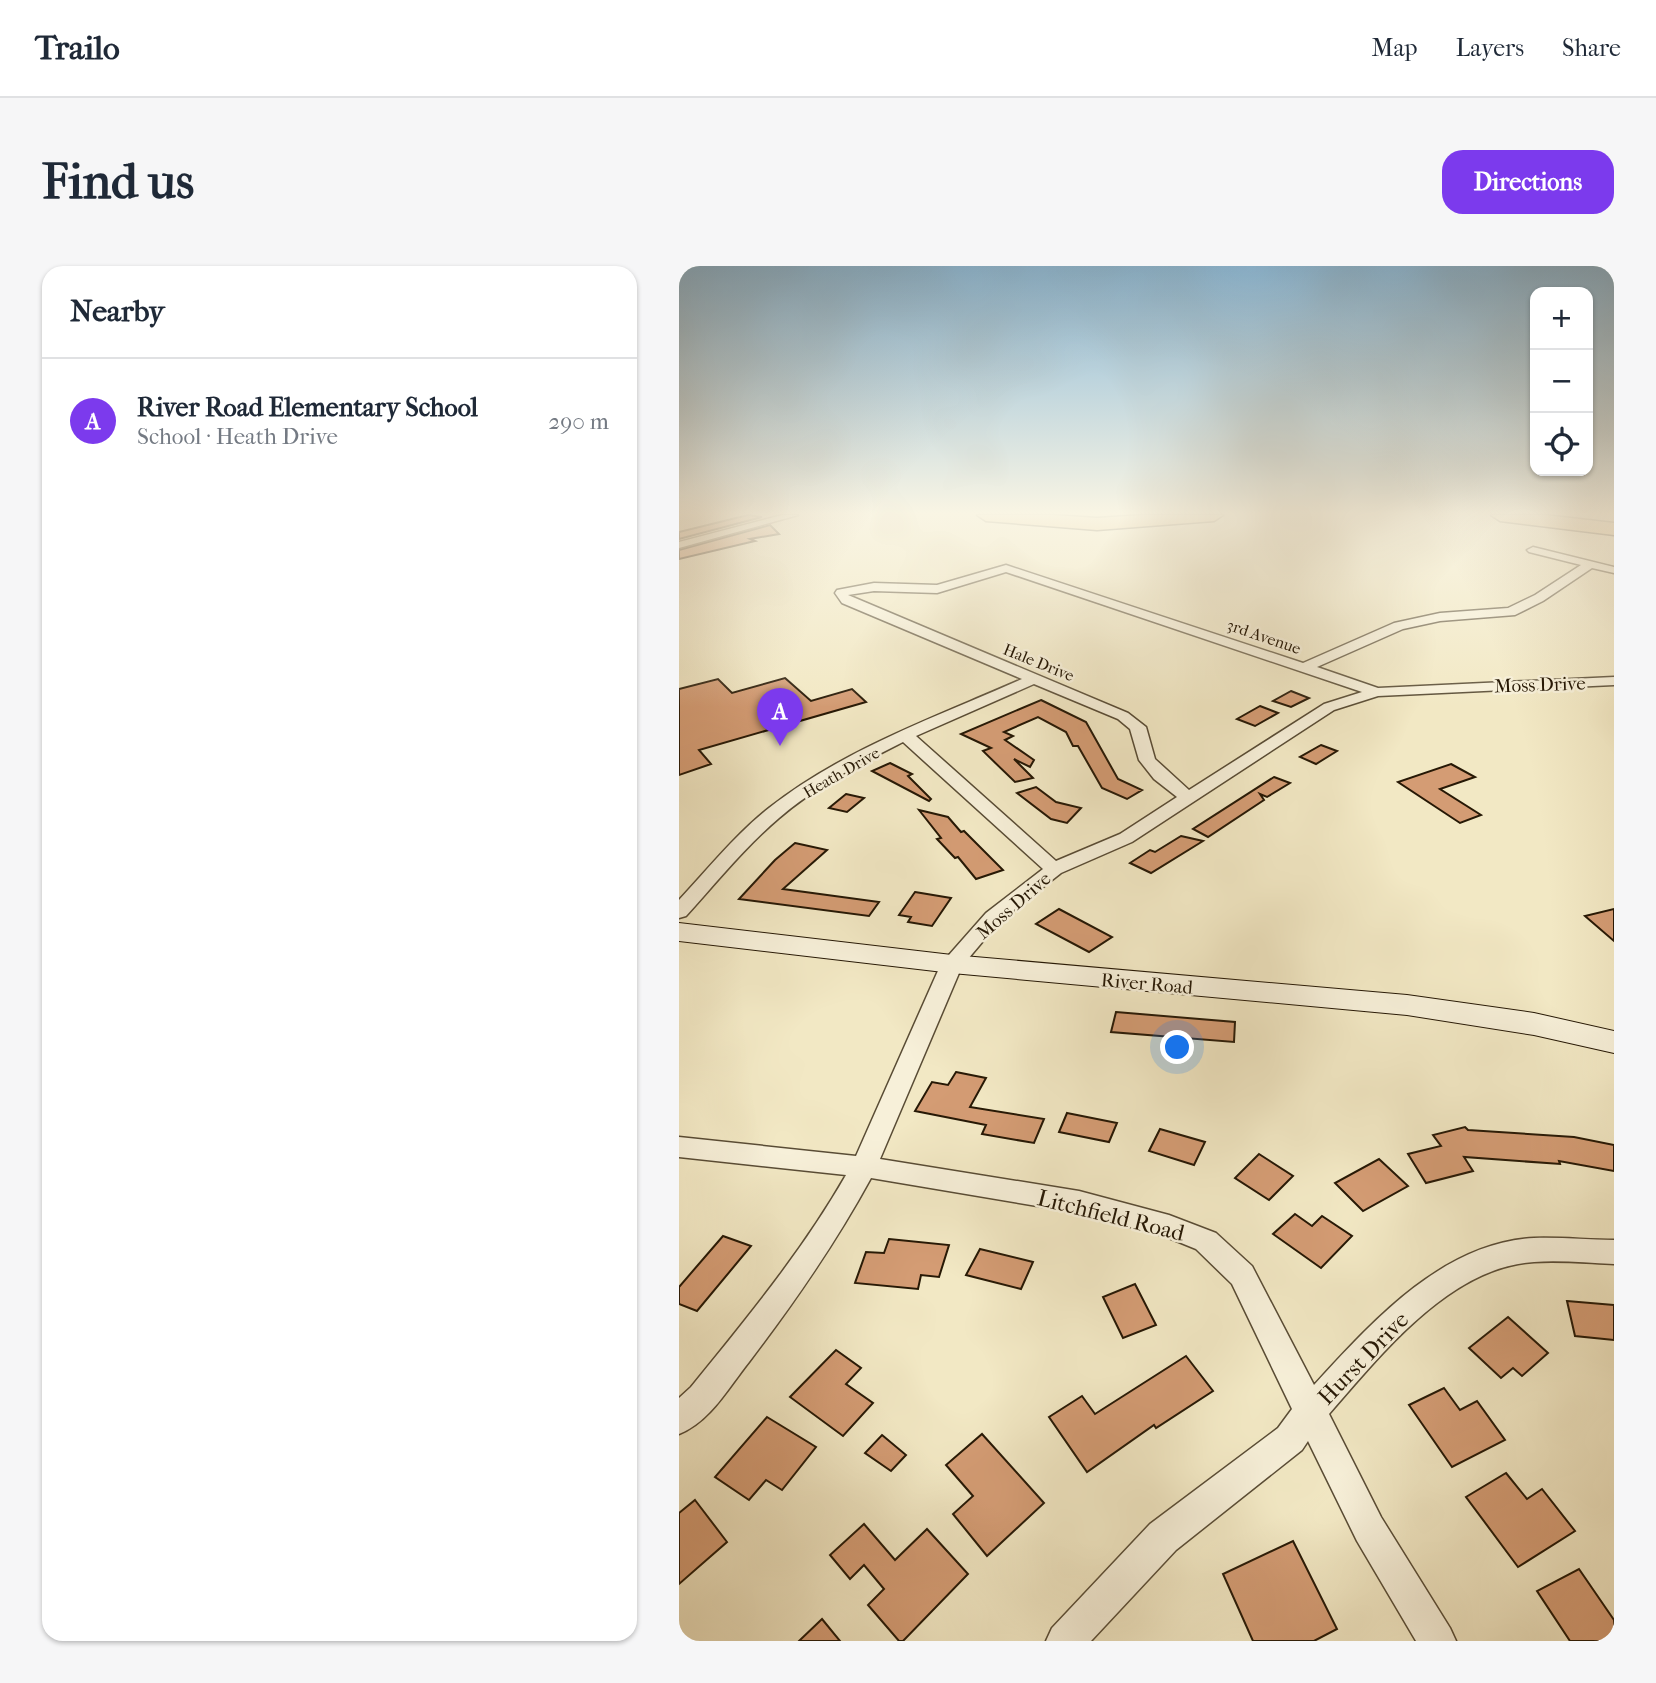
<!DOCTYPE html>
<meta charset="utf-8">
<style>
:root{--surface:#fff;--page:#f6f6f7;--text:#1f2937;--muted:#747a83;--line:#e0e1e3;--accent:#7c3aed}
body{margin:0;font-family:"IM FELL French Canon",serif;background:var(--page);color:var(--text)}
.controls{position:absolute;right:21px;top:21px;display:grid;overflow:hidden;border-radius:14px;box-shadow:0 2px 5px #0004}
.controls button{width:63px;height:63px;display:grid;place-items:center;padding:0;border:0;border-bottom:2px solid var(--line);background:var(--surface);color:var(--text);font:35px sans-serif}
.you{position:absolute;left:499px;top:782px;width:24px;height:24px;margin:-18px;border:5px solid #fff;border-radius:50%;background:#1a73e8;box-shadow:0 0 0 10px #1a73e833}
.badge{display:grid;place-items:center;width:46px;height:46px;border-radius:50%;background:var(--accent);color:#fff;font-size:23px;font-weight:700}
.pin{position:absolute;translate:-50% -58px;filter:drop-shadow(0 2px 4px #0008)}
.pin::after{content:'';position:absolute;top:37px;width:24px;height:21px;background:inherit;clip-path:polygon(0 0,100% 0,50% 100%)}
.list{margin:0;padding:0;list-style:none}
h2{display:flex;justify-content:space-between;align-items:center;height:91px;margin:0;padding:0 28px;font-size:30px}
h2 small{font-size:23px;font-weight:400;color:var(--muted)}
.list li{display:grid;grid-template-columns:46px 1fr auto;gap:21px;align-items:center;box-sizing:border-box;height:126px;padding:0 28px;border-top:2px solid var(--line)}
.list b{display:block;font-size:26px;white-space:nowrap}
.list p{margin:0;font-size:23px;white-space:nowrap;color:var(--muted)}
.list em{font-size:23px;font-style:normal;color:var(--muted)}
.icon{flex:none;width:38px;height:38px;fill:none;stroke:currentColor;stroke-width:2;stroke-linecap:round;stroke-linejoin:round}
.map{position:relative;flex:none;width:935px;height:1375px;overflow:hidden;border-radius:21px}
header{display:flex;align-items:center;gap:42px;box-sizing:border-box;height:98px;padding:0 35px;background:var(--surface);border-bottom:2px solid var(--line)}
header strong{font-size:33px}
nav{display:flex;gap:38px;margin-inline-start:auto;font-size:24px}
.intro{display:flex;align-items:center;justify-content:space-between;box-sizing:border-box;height:168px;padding:0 42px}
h1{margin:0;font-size:49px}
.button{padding:18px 32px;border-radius:21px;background:var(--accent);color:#fff;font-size:24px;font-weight:700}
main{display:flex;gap:42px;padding:0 42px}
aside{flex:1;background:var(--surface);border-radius:21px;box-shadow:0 2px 5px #0004}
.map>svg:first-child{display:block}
</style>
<header>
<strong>Trailo</strong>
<nav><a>Map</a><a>Layers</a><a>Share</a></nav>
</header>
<div class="intro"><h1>Find us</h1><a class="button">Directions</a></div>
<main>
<aside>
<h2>Nearby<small></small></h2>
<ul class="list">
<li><span class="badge">A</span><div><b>River Road Elementary School</b><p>School · Heath Drive</p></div><em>290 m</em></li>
</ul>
</aside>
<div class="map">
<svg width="935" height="1375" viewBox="0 0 935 1375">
<rect width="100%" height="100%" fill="#f2e8c4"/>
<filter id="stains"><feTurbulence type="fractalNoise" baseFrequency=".00286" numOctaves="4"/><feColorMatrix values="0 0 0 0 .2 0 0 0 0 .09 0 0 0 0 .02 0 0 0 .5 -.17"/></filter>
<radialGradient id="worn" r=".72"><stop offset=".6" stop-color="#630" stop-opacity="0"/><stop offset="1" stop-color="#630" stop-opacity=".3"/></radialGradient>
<g fill="#d49c74" stroke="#261805" stroke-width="2">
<polygon points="69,249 83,251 0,273 0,266"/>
<polygon points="91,259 100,268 71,273 76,275 0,293 0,284"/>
<polygon points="106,412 132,435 173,423 187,436 20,484 32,498 0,509 0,423 39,413 53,427"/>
<polygon points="612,425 630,432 612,441 594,435"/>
<polygon points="362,434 407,456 439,513 463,524 448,533 423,522 399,480 394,480 387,466 359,451 325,466 334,470 326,474 355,494 351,501 335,493 354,512 336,516 304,485 312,482 282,468"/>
<polygon points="581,440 599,447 576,460 558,453"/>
<polygon points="642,479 658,485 637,498 621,491"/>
<polygon points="211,497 233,508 229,510 252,533 250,535 193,505"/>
<polygon points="772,498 796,511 761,523 802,549 781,557 719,516"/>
<polygon points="595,511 611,517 588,531 581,528 585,534 529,571 514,563"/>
<polygon points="357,521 377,536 402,542 388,557 372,553 338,527"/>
<polygon points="167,528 185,532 168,546 150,542"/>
<polygon points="240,544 269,551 282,566 285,565 324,604 297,613 279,591 276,592 258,573 262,572"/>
<polygon points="502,570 524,575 472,607 451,597 471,584 476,586"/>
<polygon points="116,577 148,584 104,623 200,636 190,650 60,633 96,594"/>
<polygon points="236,626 272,632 253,660 229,656 232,651 220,649"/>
<polygon points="380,643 433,671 410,686 357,658"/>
<polygon points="935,643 935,675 906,650"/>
<polygon points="437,746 556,756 555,776 432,766"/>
<polygon points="277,806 307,812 291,841 365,853 355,877 303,868 307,859 236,845 253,816 269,819"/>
<polygon points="388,847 438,857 430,876 380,866"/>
<polygon points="786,861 789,864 895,871 935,879 935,905 880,895 881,898 785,891 794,905 747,917 729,888 762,880 754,869"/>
<polygon points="481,863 526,876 515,899 470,885"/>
<polygon points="580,888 614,910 590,934 556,912"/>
<polygon points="700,893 729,920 684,945 656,917"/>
<polygon points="616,948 633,960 643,950 673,970 642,1002 594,968"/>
<polygon points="44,970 72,980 18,1045 0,1038 0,1021"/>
<polygon points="210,973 270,979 260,1011 242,1009 239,1023 176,1017 187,986 205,987"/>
<polygon points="301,983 354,996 342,1023 287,1009"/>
<polygon points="456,1018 477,1059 444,1072 424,1031"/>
<polygon points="888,1035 935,1039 935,1074 896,1070"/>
<polygon points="829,1051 869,1087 843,1110 834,1102 822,1112 790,1082"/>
<polygon points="157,1084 182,1102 167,1118 194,1137 164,1170 111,1131"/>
<polygon points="507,1090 534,1125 477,1162 475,1159 408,1206 370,1151 403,1130 416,1148"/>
<polygon points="765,1122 781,1144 798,1135 826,1174 773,1201 730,1139"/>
<polygon points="88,1151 137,1181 103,1224 87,1214 70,1234 36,1211"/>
<polygon points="303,1168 365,1237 308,1290 274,1248 294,1230 267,1199"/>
<polygon points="203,1169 227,1189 212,1205 186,1187"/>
<polygon points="827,1207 848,1233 863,1223 896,1265 839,1301 787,1231"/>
<polygon points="16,1234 48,1276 0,1318 0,1247"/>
<polygon points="185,1258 216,1294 248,1263 289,1308 224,1375 220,1375 189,1339 205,1323 185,1299 171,1313 151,1289"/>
<polygon points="614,1275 658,1363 635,1375 574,1375 544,1308"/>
<polygon points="900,1303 935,1354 935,1375 891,1375 858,1325"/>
<polygon points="143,1353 161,1375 120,1375"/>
</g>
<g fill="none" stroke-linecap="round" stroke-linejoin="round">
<g stroke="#594c35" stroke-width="3">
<g id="street">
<polygon points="103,249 119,249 0,282 0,276"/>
<path d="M854,281L935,301V307L913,302L864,335L836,349L761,355L724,363L638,401L699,422L935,411V419L699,430L655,444L453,576L382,607L321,655L283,700L201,893L400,925L490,949L537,967L573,1000L635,1119C693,1056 763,977 855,972C881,971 909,974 935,974V998C909,997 881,994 855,996C770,1001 701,1090 650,1148L702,1251L771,1362L777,1375H737L678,1275L629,1175L623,1184L497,1284L412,1375H367L373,1362L471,1258L599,1162L613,1143L553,1018L517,983L485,970L400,947L192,912C156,978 115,1037 70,1096C50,1121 31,1156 0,1168V1132L12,1121C67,1053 123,986 167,909L0,891V871L177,890L262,698L307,647L364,603L224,476C181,498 137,520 100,552C66,581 37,617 7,650L0,652V634C29,603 56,569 90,542C165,483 257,451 343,413L163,337L156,327L158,324L195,317L258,319L327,299L624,397L715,357L761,347L829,342L856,329L902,299L850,286L848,284ZM327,306L683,426L645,438L510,524L476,493L467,461L449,447L169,329L195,325L258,327ZM355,418L439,453L451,463L460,494L475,513L498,531L441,568L377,595L237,470Z"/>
</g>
</g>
<g stroke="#261805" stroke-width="2">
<polygon id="secondary" points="0,657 273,689 728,729 855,747 935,765 935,787 855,769 728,749 273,707 0,675"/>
</g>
<g stroke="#261805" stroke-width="3">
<g id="highway">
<polygon points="298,249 375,249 418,252 463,249 544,249 535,255 418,264 307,255"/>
<polygon points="812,249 866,249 935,257 935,269 821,255"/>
</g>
</g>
<use href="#street" fill="#f7f0d9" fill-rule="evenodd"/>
<use href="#secondary" fill="#f7f0d9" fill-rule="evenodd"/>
<use href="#highway" fill="#e9c482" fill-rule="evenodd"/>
</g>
<linearGradient id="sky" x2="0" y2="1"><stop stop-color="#8ab8d7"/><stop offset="0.56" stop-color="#f9f5e4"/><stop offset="1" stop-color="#f9f5e4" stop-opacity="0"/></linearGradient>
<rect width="935" height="441" fill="url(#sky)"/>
<g text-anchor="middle" stroke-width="5" stroke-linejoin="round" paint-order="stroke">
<g font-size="16" fill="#261805" stroke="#f7f0d9">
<text transform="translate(585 370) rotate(19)" y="6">3rd Avenue</text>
<text transform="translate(360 396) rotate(22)" y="6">Hale Drive</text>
<text transform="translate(162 506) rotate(-30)" y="6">Heath Drive</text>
</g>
<g font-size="19" fill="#261805" stroke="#f7f0d9">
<text transform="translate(861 418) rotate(-2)" y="7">Moss Drive</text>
<text transform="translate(334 639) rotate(-41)" y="7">Moss Drive</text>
<text transform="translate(468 717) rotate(5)" y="7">River Road</text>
</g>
<g font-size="23" fill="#261805" stroke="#f7f0d9">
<text transform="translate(432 949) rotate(14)" y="8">Litchfield Road</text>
<text transform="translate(684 1092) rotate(-46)" y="8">Hurst Drive</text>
</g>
</g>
<rect width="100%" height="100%" filter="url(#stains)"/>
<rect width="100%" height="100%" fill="url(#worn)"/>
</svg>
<div class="controls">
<button>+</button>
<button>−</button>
<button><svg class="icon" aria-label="locate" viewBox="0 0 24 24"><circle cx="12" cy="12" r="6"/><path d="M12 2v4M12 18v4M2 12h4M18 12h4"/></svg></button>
</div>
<div class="you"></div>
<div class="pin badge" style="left:101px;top:480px">A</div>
</div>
</main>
